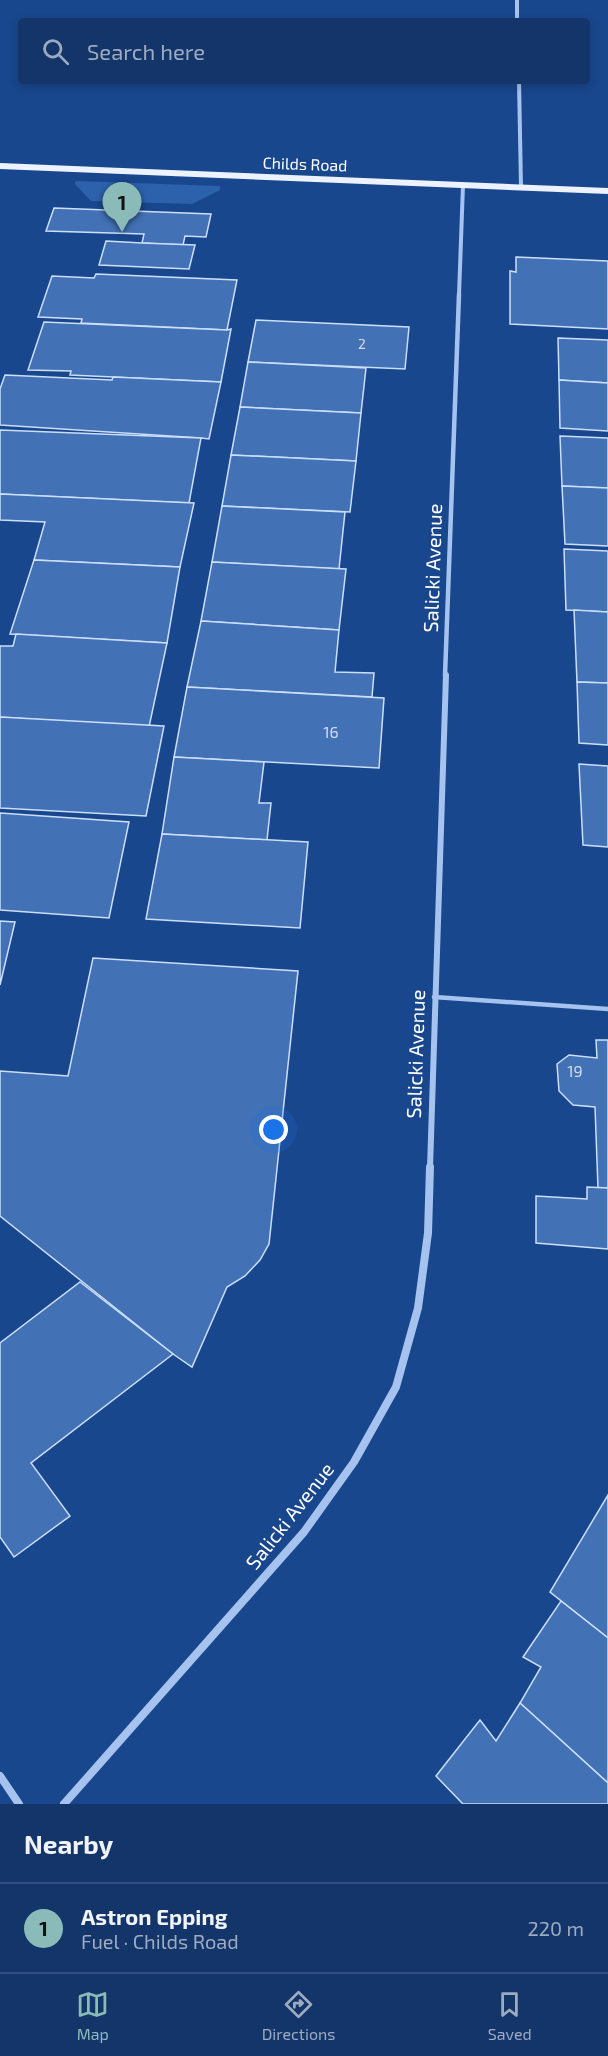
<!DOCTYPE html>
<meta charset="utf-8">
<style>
:root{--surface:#13356a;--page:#1c3d70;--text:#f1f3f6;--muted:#9dabc1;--line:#32507e;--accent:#8bbbb9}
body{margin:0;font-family:"Exo 2",sans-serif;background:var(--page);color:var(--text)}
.you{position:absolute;left:274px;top:1130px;width:21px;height:21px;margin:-15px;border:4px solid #fff;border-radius:50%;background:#1a73e8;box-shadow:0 0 0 9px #1a73e833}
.badge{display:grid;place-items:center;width:39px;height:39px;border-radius:50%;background:var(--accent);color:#111;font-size:20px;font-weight:700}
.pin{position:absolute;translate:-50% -50px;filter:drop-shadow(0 2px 3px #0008)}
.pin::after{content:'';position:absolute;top:32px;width:21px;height:18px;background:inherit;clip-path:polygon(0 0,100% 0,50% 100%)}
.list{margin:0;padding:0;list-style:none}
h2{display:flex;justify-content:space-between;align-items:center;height:78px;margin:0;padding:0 24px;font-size:26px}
h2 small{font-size:20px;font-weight:400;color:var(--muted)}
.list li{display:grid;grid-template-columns:39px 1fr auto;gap:18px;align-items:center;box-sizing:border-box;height:90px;padding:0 24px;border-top:2px solid var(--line)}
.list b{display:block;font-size:22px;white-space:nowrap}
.list p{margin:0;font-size:20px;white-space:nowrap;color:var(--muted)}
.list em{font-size:20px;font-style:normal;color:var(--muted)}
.icon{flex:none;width:33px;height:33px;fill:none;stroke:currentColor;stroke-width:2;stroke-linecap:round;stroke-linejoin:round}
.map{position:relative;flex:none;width:608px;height:1804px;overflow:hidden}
.search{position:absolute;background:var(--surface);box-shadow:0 3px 9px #0003;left:18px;right:18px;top:18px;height:66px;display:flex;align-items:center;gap:15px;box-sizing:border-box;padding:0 21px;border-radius:6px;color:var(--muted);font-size:22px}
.sheet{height:168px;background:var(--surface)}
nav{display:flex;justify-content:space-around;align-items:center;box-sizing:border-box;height:84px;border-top:2px solid var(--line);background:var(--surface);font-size:16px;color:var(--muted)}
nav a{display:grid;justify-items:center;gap:3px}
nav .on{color:var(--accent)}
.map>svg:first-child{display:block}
</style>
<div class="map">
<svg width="608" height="1804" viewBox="0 0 608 1804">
<rect width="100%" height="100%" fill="#19478d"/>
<polygon fill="#2c61ab" points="76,181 220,186 220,190 192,204 91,201 75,184"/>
<g fill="#4271b5" stroke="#cbdefa" stroke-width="1.5">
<polygon points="54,208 211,214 206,237 185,236 183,245 142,243 144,234 46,231"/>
<polygon points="106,241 142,243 195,245 189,269 99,265"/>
<polygon points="516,257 608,261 608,329 510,324 510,271 516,272"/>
<polygon points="96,274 237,280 227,330 81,323 82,319 38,317 52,276 94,278"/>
<polygon points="256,320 409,327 405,369 248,362"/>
<polygon points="44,322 227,330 231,329 221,382 70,375 71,371 28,370"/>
<polygon points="558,338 608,340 608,383 559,380"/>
<polygon points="248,362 366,368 361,413 240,407"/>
<polygon points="5,375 112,380 113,377 221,382 209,439 201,438 0,425 0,389"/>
<polygon points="559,380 608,383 608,431 560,428"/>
<polygon points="240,407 361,413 356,461 231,455"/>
<polygon points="0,430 201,438 189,503 0,494"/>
<polygon points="560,436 608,438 608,488 562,486"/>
<polygon points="231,455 356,461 350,512 222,506"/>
<polygon points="562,486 608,488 608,546 565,544"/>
<polygon points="0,494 194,503 180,567 34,560 45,522 0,520"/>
<polygon points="222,506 345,512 339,569 212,562"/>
<polygon points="564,549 608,551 608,612 566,610"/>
<polygon points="34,560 180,567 167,643 10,634"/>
<polygon points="212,562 346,569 339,630 201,621"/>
<polygon points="574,610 608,612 608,683 577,682"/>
<polygon points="201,621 339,630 335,672 374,673 372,697 187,687"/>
<polygon points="16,634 167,643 149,727 0,717 0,646 13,646"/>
<polygon points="577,682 608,683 608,745 579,743"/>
<polygon points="187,687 384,698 379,768 174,757"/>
<polygon points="0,717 164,726 146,816 0,808"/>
<polygon points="174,757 264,762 259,803 271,803 267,840 162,834"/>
<polygon points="579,764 608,766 608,847 583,845"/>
<polygon points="0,813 129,822 109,918 0,910"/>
<polygon points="162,834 308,842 300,928 146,919"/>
<polygon points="0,921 15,922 0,985"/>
<polygon points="93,958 298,971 269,1244 260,1260 245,1276 227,1287 192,1367 173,1354 0,1216 0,1071 68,1076"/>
<polygon points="596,1040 608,1040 608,1188 598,1188 595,1107 573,1105 559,1091 557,1064 569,1055 597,1058"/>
<polygon points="587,1187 608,1188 608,1249 536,1243 536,1196 587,1199"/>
<polygon points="80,1282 173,1354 31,1463 70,1516 14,1557 0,1537 0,1343"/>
<polygon points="608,1495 608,1638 550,1592"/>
<polygon points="561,1601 608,1638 608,1783 520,1703 541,1667 523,1657"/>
<polygon points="520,1703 608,1783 608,1804 463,1804 436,1776 480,1720 496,1741"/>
</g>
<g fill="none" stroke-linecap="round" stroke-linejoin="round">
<polyline stroke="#a5c3ee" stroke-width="4.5" points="434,997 608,1009"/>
<g stroke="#a5c3ee" stroke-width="4">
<polyline points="517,0 517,21"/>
<polyline points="519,81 521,187"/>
<polyline points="459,295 463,185"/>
</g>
<polyline stroke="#a5c3ee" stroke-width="4.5" points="445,676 459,294"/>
<polyline stroke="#a5c3ee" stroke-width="6" points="430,1168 446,675"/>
<g stroke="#a5c3ee" stroke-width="8">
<polyline points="0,1776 19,1804"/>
<polyline points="64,1804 304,1532 354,1462 396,1387 418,1308 428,1233 430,1167"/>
</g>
<polygon fill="#ecf2ff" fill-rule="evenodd" points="0,163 608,188 608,194 0,169"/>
</g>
<g text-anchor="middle" stroke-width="4.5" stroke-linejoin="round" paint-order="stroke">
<g font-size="14" fill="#d0dcec">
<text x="362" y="349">2</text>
</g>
<g font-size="16" fill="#fff" stroke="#19478d">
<text transform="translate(305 164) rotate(2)" y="6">Childs Road</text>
</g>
<g font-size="16" fill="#d0dcec">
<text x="331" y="738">16</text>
<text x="575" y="1077">19</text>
</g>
<g font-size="20" fill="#fff" stroke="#19478d">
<text transform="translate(433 568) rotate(-88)" y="7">Salicki Avenue</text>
<text transform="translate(416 1054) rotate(-88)" y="7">Salicki Avenue</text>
<text transform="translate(290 1516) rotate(-52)" y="7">Salicki Avenue</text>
</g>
</g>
</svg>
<div class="you"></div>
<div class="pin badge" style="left:122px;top:232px">1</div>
<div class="search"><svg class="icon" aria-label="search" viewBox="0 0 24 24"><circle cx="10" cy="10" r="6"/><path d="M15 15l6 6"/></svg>Search here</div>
</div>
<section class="sheet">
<h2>Nearby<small></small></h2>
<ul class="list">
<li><span class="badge">1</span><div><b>Astron Epping</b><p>Fuel · Childs Road</p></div><em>220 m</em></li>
</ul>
</section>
<nav>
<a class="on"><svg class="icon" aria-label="map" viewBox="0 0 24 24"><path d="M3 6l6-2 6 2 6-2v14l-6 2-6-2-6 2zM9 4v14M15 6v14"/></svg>Map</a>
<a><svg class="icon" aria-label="directions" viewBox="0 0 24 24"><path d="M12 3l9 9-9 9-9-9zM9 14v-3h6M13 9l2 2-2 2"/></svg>Directions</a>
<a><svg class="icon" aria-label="saved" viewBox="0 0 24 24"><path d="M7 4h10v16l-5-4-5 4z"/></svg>Saved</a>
</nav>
